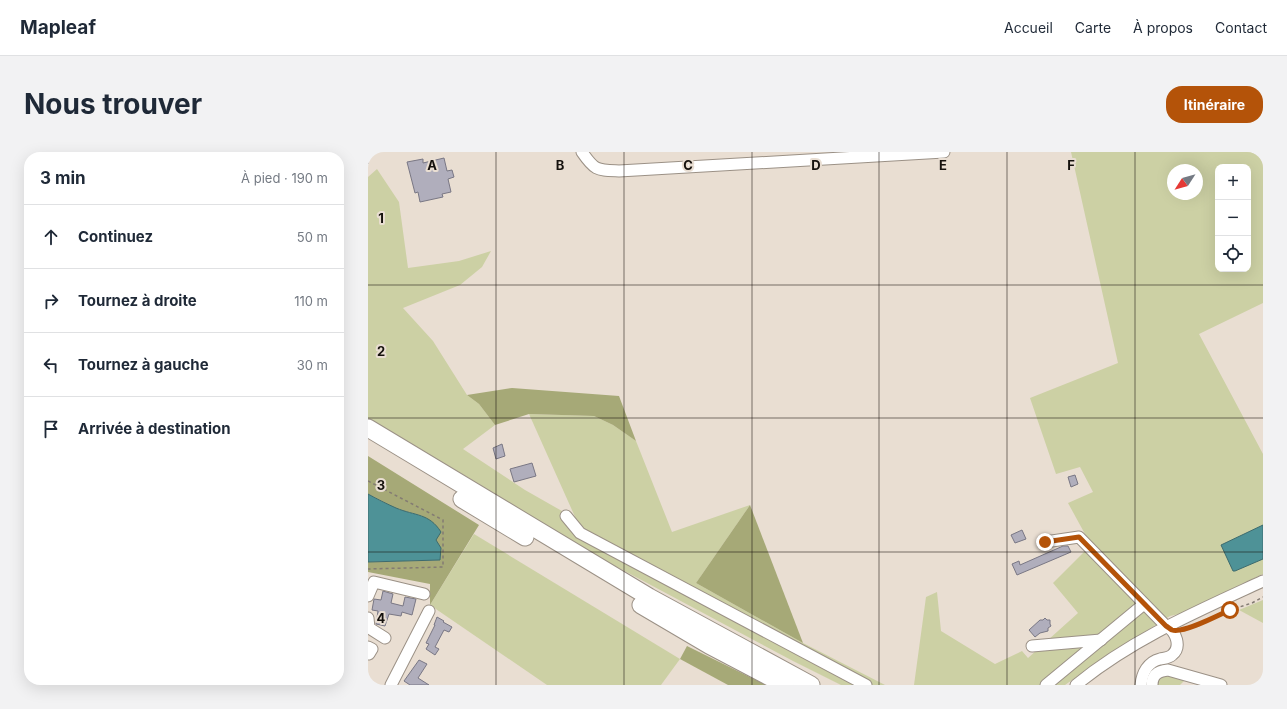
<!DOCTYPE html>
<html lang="fr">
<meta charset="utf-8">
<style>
:root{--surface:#fff;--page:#f2f2f3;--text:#1f2937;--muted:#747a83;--line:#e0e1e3;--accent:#b45309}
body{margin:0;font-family:Inter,sans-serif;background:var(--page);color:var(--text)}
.controls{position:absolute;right:12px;top:12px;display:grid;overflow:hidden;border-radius:8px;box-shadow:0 4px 16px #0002}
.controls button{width:36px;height:36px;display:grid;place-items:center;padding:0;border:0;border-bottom:1px solid var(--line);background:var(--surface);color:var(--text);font:20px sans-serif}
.compass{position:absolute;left:799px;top:12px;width:36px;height:36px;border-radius:50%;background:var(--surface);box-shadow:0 4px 16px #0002;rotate:234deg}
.stop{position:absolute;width:12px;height:12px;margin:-9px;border:3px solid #b45309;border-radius:50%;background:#fff}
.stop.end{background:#b45309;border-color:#fff;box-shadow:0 1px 4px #0008}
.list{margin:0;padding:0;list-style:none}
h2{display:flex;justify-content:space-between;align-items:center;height:52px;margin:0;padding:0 16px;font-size:17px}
h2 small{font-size:13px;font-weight:400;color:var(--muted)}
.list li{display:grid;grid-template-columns:26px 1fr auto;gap:12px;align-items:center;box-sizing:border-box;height:64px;padding:0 16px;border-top:1px solid var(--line)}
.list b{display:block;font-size:15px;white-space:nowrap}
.list em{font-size:13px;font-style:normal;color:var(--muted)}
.icon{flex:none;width:22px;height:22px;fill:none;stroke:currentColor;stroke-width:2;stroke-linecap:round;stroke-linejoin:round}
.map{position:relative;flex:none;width:895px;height:533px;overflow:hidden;border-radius:16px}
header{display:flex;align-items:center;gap:24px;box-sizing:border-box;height:56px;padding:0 20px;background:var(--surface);border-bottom:1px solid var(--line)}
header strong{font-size:19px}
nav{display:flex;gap:22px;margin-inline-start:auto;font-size:14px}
.intro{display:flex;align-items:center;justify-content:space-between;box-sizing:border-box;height:96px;padding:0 24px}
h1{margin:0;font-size:28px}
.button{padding:10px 18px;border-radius:16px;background:var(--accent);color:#fff;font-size:14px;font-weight:700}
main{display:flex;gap:24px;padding:0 24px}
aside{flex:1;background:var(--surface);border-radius:16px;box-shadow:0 4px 16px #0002}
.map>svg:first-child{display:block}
</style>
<header>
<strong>Mapleaf</strong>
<nav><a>Accueil</a><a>Carte</a><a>À propos</a><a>Contact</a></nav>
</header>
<div class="intro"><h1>Nous trouver</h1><a class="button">Itinéraire</a></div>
<main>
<aside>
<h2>3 min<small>À pied · 190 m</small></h2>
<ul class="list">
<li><svg class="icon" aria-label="ahead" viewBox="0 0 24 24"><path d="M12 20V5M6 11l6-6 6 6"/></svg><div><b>Continuez</b></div><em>50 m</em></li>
<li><svg class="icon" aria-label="right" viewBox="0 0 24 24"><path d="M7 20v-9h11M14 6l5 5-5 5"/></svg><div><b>Tournez à droite</b></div><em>110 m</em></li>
<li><svg class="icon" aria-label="left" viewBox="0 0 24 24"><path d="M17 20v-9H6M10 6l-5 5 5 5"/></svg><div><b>Tournez à gauche</b></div><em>30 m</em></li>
<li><svg class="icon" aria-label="arrive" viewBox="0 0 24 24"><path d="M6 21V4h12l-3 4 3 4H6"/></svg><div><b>Arrivée à destination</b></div></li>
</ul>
</aside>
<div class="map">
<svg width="895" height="533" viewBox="0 0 895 533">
<rect width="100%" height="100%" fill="#e9ded2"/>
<g fill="#ccd0a4" fill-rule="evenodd">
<path d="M703,0H895V151L831,182L895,302V422L811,462L802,464L735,506L697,533H546L558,445L569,440L573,479L627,512L654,499L660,506L710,461L685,431L723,393L700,351L725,340L712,315L688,322L662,246L750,211ZM850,15H880V117H850ZM805,18H829V42H805Z"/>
<polygon points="9,17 31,50 40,116 91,109 123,99 114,115 92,133 35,156 65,189 99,243 111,252 127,273 95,297 157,338 208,367 161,262 226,264 245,273 268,289 304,380 382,353 328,431 435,491 517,533 473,533 425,509 221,400 111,332 0,266 0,25"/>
<polygon points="106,382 312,507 293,533 179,533 62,453"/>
<polygon points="895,448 895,471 871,458"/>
<polygon points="795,521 818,527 812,533 787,533"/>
</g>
<g fill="#a6a977">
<polygon points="144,236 251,244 268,289 245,273 226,264 161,262 127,273 111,252 99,243"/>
<polygon points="0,304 111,373 62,453 62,432 0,420 0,410 72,408 68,388 54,364 29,357 0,342"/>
<polygon points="382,353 435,491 328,431"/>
<polygon points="319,494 398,533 360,533 312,507"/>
</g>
<g fill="#4e9297" stroke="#3d6b6e">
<path d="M0,342C9,347 19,352 28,356C47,364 61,361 73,380L68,388L73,396L72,408L0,410Z"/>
<polygon points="895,373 895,407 867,419 865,419 853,393"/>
</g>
<g fill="#b0aebc" stroke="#797784">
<polygon points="76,6 79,19 84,18 86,25 80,27 83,40 74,42 75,45 52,50 50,40 47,41 39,10 55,7 55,11"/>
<polygon points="134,292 137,304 128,307 125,296"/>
<polygon points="164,311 168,324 146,330 142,317"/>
<polygon points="707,323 710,332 703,335 700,325"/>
<polygon points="654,378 658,387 647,391 643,383"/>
<polygon points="695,394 700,394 703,400 649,423 644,412 651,409 652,413"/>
<polygon points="15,439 25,442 23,451 35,454 37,445 48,447 44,463 34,460 33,464 21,462 17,474 8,472 10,459 4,458 6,447 13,448"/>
<polygon points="69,465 76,469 75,470 84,475 81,480 76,478 67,495 71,497 67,503 58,497 61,492 58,491 67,473 66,473"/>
<polygon points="677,466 679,468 682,468 682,472 683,474 680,476 680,479 672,481 667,485 661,478 672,468 675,468"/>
<polygon points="51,508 59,512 50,526 61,533 42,533 36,529"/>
</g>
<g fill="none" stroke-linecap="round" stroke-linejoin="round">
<g stroke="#9b9186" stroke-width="13">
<g id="minor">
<path d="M214,0C227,19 229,18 251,19L576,0"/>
<polyline points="198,364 212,381 498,533"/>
<path d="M677,390L711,385L798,474C808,479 814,495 804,503C801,506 797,506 792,507C780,510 774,521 773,533"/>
<polyline points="0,444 6,430 56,442"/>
<polyline points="0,466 1,476 17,486"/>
<polyline points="664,494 733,488"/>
<polyline points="0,495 4,497 1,502"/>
<polyline points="23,533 61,459"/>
<polyline points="678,533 776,452"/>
<path d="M708,533C764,487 830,459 895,429"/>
<path d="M784,533C784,523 790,519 800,518L853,533"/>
</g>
</g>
<g stroke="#9b9186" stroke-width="19">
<g id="highway">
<polyline points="0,276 281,445 443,533"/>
<polyline points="94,347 157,385"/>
<polyline points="273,453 341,493 417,533"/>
</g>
</g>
<g stroke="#837b73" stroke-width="1.5" stroke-dasharray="3 3" stroke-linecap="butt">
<polyline points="0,10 0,12"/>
<polyline points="0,329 75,368 75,415 0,417"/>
<polyline points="817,477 862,458 884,451 895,445"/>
</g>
<use href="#minor" stroke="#fff" stroke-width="11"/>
<use href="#highway" stroke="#fff" stroke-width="17"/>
</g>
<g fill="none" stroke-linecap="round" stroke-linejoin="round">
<path stroke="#b45309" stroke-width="5" d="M677,390L711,385L798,474C800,475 802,477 804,478C815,482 851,463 862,458"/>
</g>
<path fill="none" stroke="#15110d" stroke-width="1" stroke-opacity="0.55" d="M128,0V533M256,0V533M384,0V533M511,0V533M639,0V533M767,0V533M0,133H895M0,266H895M0,400H895"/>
<g font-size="13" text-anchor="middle" font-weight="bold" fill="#15110d" stroke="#e9ded2" stroke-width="4" stroke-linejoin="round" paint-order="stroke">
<text x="64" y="18">A</text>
<text x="192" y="18">B</text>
<text x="320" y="18">C</text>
<text x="448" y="18">D</text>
<text x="575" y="18">E</text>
<text x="703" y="18">F</text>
<text x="13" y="71">1</text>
<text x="13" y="204">2</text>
<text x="13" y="338">3</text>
<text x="13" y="471">4</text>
</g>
</svg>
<div class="controls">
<button>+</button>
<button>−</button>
<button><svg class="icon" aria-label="locate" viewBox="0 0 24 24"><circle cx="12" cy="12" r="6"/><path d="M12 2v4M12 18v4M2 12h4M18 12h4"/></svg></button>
</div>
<svg class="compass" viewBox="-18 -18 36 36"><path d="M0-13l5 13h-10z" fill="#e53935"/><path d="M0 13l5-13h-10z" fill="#747a83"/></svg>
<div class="stop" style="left:862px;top:458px"></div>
<div class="stop end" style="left:677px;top:390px"></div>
</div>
</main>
